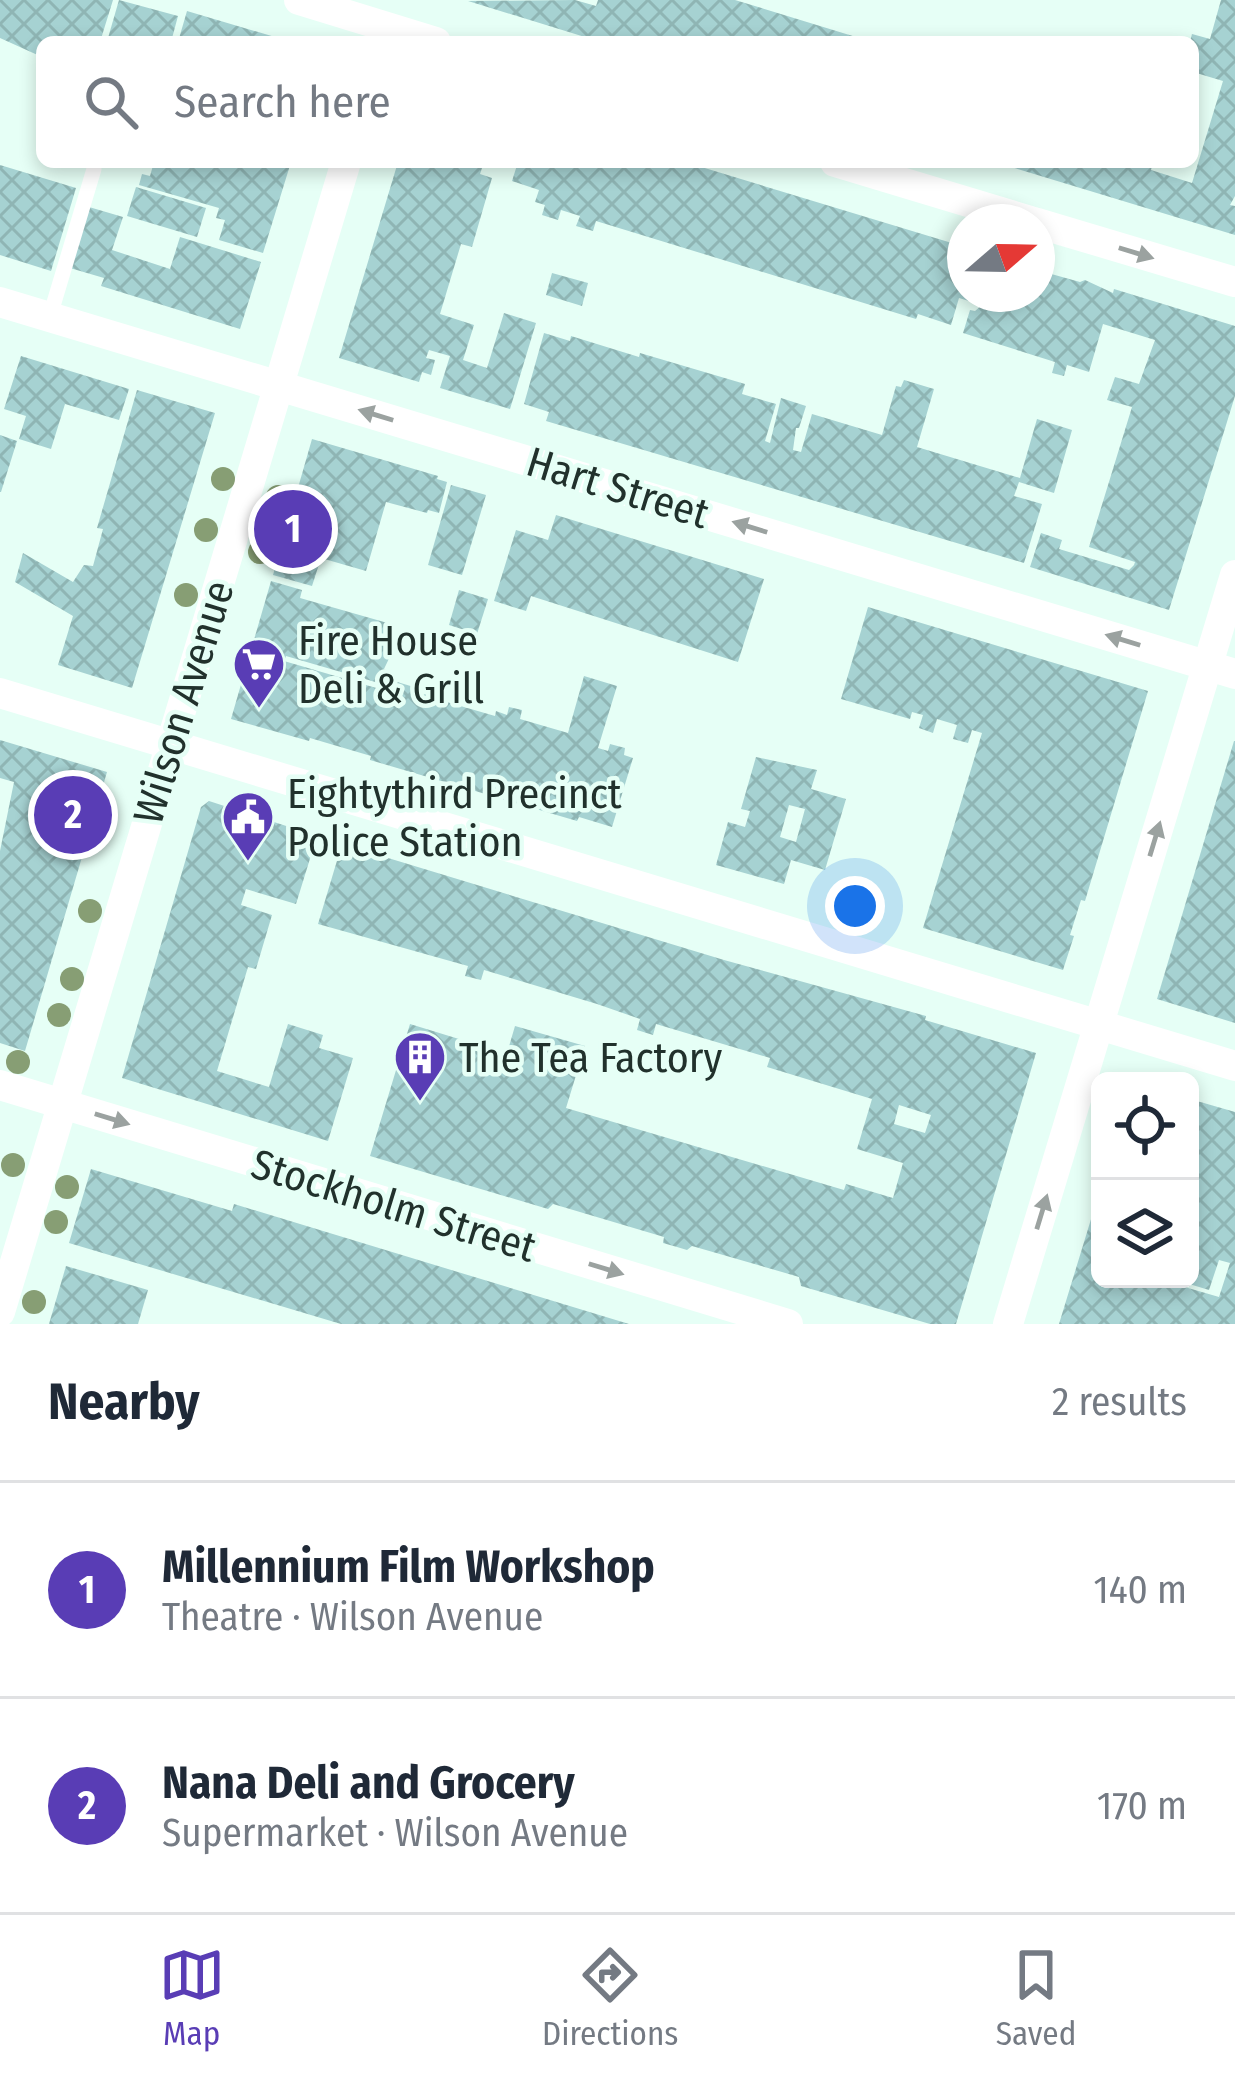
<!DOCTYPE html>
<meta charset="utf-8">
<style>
:root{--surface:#fff;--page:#f6f6f7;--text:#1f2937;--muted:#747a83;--line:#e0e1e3;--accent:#593db5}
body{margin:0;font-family:"Fira Sans Condensed",sans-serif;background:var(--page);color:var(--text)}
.controls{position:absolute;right:36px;bottom:36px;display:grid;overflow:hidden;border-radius:18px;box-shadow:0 6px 18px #0003}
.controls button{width:108px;height:108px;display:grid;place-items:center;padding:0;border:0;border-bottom:3px solid var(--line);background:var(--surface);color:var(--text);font:60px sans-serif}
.compass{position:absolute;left:947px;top:204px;width:108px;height:108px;border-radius:50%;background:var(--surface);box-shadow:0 6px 18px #0003;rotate:70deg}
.you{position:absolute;left:855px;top:906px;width:42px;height:42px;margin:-30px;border:9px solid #fff;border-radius:50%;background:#1a73e8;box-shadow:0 0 0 18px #1a73e833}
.badge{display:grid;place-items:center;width:78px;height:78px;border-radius:50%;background:var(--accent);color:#fff;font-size:39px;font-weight:700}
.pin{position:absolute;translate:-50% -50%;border:6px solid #fff;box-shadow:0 3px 12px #0006}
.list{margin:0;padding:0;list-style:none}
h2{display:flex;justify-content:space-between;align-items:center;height:156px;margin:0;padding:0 48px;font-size:51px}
h2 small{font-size:39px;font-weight:400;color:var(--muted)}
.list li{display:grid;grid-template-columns:78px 1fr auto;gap:36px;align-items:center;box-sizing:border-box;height:216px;padding:0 48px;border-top:3px solid var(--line)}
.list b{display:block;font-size:45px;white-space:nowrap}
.list p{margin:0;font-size:39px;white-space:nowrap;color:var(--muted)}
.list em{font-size:39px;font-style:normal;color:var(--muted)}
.icon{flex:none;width:66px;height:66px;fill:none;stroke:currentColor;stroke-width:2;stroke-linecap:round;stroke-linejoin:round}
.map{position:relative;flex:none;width:1235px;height:1324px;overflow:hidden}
.search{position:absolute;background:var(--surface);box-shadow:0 6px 18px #0003;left:36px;right:36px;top:36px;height:132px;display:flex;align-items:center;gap:30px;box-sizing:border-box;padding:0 42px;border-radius:18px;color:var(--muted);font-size:45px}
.sheet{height:588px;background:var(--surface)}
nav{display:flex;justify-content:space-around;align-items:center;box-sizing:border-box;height:168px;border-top:3px solid var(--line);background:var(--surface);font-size:33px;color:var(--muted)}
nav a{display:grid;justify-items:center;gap:6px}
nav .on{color:var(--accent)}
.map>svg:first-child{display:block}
</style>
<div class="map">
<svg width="1235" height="1324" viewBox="0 0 1235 1324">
<defs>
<pattern id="building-cross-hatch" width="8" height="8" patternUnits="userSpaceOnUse" patternTransform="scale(3)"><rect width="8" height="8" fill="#a6d2d2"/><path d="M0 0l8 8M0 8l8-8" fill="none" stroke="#8fb5b4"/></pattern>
</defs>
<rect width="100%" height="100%" fill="#e6fff6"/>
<g fill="url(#building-cross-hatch)" fill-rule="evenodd">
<polygon points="0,0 113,0 100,42 42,42 42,57 0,38"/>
<polygon points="119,0 178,16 171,42 123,42 108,38"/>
<polygon points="575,0 596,6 598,0 735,0 869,41 601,42 468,1"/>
<polygon points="1221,0 1235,0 1235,196 1230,205 1235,206 1235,235 998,163 1153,162 1151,170 1192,183 1223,81 1193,72 1193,42 1190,42 1192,34 1210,39"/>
<polygon points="187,11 275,37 289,38 290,42 178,42"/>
<polygon points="154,162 291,162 263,253 219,240 225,220 216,218 219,208 139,185 142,174 150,176"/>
<polygon points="398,162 484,162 480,174 492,178 472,247 461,244 440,314 474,325 463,360 487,368 504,313 536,323 510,409 440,388 450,356 429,350 426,358 435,360 431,375 422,372 419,382 339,358"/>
<polygon points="518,162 685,162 965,247 965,294 1037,294 1037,270 1080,282 1085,280 1113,293 1114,289 1235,326 1235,396 1169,610 1030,567 1041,533 1062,540 1059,549 1129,570 1134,565 1135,562 1089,547 1132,407 1107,400 1115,377 1139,384 1155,340 1103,324 1089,372 1067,365 1064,376 1052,373 1055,362 963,333 970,310 975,311 982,305 959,298 951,325 918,314 916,319 596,221 593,231 576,226 580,216 561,210 558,220 542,215 545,205 535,202 539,190 512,181"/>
<polygon points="0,165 76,188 51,271 0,255"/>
<polygon points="136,187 206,208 197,237 127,216"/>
<polygon points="89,207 123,217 112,250 170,269 180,237 261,262 240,329 101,286 104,278 70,268"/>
<polygon points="552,273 588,283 582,306 546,295"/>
<polygon points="544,333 570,341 571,336 639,357 640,353 745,384 742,394 776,404 765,441 770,443 781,398 806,406 799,428 796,428 793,450 801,452 812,414 882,435 896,386 901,387 904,380 934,389 917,447 1020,478 1037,419 1072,430 1054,493 1019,482 1014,496 1042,504 1024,563 546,421 549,412 524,404"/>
<polygon points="21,356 129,389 119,420 65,404 51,449 19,439 26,416 4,409"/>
<polygon points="137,390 215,413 132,688 58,665 73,616 15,582 23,553 73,582 84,565 93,566 103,529 97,528"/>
<polygon points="0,435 17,441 1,492 0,492"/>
<polygon points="312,439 438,476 437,479 447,482 439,513 428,510 427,513 386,502 366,571 321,558 312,586 273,575"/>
<polygon points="451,485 486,495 462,575 428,565"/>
<polygon points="556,515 764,579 738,662 531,596 526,611 494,601 516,530 548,540"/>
<polygon points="271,581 302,590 300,598 391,624 388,638 394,648 384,669 392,672 389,686 286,656 284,661 390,692 394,681 427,691 426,696 495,716 496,711 507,715 509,707 522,710 520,719 568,733 584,676 617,686 598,748 608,751 610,744 625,748 624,755 633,758 612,827 579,817 577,821 370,760 371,756 310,738 309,741 231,719"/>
<polygon points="459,590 488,599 477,634 449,625"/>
<polygon points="868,607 1148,691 1085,901 1081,900 1070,935 1074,936 1063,970 923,928 982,733 972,730 968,743 953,739 957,725 937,719 933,733 919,728 923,715 912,712 910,719 841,699"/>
<polygon points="0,740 107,772 25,1051 0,1043 0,851 14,782 0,778"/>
<polygon points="1234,741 1235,741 1235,1023 1157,999"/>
<path d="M756,757L817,770L811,789L846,799L825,870L791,860L784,884L716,865L728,822L745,827L750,811L741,809ZM789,805L805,809L796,842L780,837Z"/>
<polygon points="209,801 317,836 296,904 246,889 241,905 272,915 256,969 248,967 217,1071 269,1087 288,1024 323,1035 319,1048 353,1058 328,1141 122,1078 201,807"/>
<path d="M342,844L724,960L926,1016L925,1020L1036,1053L956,1324H930L801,1286L799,1277L782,1272L692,1246L687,1250L677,1247L663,1243L664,1237L553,1204L548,1209L370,1156L410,1024L472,1043L470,1049L505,1060L515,1026L585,1046L566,1108L844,1190L846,1184L893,1198L903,1163L857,1149L872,1099L767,1067L770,1058L656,1024L653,1035L637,1030L640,1019L597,1004L484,970L481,980L465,976L468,966L318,924ZM899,1105L931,1115L925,1133L894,1124Z"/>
<polygon points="1190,1099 1235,1112 1235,1324 1059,1324 1099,1193 1100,1279 1172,1279 1171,1283 1219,1297 1230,1263 1219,1260 1209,1290 1176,1280 1190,1279"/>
<polygon points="91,1169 232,1211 234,1204 629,1324 341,1324 69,1243"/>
<polygon points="66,1266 148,1290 138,1324 49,1324"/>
</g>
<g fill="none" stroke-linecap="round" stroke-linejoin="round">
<polyline stroke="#fff" stroke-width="15" points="50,316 94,169"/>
<g stroke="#fff" stroke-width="30">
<polyline points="299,0 436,42"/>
<polyline points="835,162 1034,222"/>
<polyline points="1037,223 1235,282"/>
<polyline points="0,302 1235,674"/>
<polyline points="0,693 1235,1066"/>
<polyline points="0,1085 788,1324"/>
<polyline points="0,1312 346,162"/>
<polyline points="1008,1324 1235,575"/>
</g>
</g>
<g fill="#879e74">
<circle cx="223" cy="479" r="12"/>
<circle cx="278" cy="497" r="12"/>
<circle cx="206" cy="530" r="12"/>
<circle cx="260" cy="552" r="12"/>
<circle cx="186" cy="595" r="12"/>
<circle cx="90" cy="911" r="12"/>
<circle cx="72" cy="979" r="12"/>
<circle cx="59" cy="1015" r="12"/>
<circle cx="18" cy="1062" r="12"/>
<circle cx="13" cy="1165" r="12"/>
<circle cx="67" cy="1187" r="12"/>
<circle cx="56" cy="1222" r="12"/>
<circle cx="34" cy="1302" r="12"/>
</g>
<defs><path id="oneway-solid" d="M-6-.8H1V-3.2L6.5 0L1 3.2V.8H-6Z" transform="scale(3)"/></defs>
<g fill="#9ba2a0">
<use href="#oneway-solid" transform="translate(1136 253) rotate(17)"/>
<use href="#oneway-solid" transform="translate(376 415) rotate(-163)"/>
<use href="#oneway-solid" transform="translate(750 527) rotate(-163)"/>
<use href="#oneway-solid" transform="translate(1123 640) rotate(-163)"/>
<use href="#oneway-solid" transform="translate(1155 839) rotate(-73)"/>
<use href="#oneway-solid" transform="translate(112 1119) rotate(17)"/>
<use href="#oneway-solid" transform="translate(1042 1212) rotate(-73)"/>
<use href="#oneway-solid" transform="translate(606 1269) rotate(17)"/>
</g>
<defs>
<g id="supermarket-pin" transform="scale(2.7)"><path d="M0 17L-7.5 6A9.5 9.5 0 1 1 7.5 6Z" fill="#593db5" stroke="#e6fff6"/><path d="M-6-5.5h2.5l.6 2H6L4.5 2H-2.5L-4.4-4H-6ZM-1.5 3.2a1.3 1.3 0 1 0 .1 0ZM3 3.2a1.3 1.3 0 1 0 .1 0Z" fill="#fff"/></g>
<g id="civic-pin" transform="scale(2.7)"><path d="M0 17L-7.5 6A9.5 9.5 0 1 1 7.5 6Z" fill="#593db5" stroke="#e6fff6"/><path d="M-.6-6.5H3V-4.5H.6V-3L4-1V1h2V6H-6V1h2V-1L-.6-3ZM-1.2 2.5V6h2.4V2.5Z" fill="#fff"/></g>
<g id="building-pin" transform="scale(2.7)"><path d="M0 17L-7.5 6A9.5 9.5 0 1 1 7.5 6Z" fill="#593db5" stroke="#e6fff6"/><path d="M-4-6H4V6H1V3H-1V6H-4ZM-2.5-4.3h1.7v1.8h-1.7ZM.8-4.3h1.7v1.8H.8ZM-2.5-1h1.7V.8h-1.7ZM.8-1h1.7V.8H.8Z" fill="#fff"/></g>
</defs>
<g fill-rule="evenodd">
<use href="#supermarket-pin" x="259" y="664"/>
<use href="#civic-pin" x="248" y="817"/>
<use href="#building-pin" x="420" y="1057"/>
</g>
<g text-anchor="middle" stroke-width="9" stroke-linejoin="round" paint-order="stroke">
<g font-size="42" fill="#21312c" stroke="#e6fff6">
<text transform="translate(618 487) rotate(17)" y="15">Hart Street</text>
<text transform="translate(183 702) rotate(-73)" y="15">Wilson Avenue</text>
<text transform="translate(394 1205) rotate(17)" y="15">Stockholm Street</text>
</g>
<g font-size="42" fill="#21312c" stroke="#e6fff6" text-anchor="start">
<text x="298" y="655">Fire House<tspan x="298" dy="48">Deli &amp; Grill</tspan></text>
<text x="287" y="808">Eightythird Precinct<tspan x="287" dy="48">Police Station</tspan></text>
<text x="459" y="1072">The Tea Factory</text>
</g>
</g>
</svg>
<div class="controls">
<button><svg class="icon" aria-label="locate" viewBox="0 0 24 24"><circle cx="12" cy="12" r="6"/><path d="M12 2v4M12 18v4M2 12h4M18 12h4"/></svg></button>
<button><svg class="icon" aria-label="layers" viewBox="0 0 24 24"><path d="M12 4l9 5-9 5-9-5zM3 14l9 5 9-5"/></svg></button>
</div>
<svg class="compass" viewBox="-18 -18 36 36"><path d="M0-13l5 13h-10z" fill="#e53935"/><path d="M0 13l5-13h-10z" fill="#747a83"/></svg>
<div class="you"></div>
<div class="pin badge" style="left:293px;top:529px">1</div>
<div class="pin badge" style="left:73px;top:815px">2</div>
<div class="search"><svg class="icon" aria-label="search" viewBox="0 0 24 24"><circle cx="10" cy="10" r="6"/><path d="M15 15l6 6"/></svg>Search here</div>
</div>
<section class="sheet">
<h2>Nearby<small>2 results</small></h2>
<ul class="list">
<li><span class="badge">1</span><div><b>Millennium Film Workshop</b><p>Theatre · Wilson Avenue</p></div><em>140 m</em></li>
<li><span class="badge">2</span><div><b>Nana Deli and Grocery</b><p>Supermarket · Wilson Avenue</p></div><em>170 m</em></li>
</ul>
</section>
<nav>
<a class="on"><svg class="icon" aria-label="map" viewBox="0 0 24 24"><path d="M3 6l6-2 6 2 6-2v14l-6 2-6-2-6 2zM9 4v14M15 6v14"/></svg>Map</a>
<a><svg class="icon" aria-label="directions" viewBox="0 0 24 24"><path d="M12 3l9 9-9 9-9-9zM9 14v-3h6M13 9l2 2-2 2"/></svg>Directions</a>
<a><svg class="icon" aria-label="saved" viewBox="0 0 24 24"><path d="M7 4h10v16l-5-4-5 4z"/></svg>Saved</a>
</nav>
